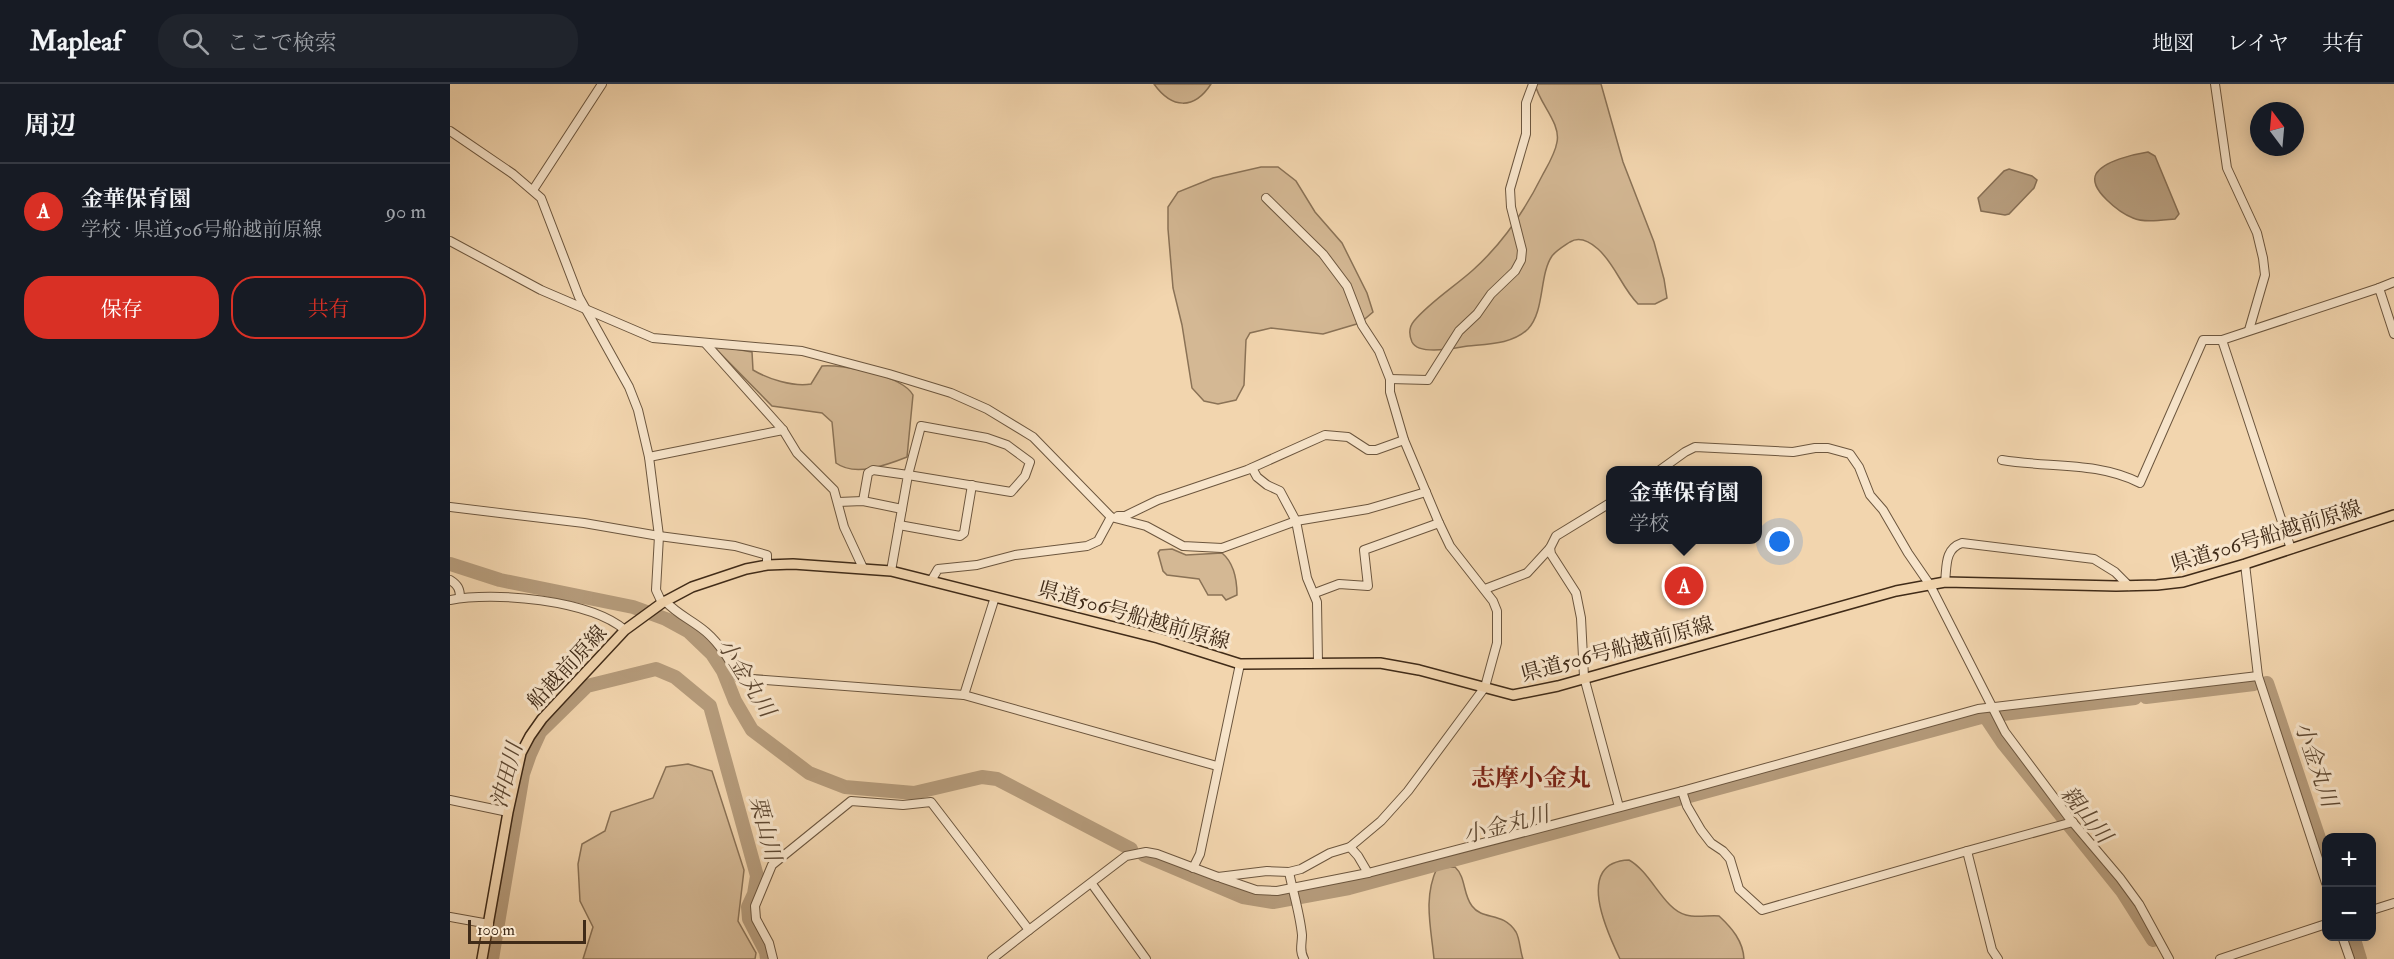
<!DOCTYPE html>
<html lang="ja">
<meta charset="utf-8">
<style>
:root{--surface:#171b24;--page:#20242c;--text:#f1f3f6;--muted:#9ea1a6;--line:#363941;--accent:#d93025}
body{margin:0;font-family:"IM FELL Double Pica","Noto Serif JP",serif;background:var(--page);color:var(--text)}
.controls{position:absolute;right:18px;bottom:18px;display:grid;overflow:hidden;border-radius:12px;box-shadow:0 3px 15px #0003}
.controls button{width:54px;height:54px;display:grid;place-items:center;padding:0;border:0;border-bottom:2px solid var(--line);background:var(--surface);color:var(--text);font:30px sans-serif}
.compass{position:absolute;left:1800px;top:18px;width:54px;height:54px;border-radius:50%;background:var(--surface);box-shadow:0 3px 15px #0003;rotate:344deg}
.scale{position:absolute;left:18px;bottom:15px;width:118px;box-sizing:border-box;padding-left:6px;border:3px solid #402b18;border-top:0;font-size:16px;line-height:21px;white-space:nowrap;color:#402b18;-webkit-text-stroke:4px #f7e4ca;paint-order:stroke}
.you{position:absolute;left:1330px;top:458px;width:21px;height:21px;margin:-15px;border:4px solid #fff;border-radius:50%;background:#1a73e8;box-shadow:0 0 0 9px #1a73e833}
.badge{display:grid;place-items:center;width:39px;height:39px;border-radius:50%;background:var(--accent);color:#fff;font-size:20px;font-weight:700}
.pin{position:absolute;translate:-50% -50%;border:3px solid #fff;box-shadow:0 2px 6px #0006}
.popup{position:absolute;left:1156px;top:382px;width:156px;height:78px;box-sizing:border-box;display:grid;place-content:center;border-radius:12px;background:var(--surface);filter:drop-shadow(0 2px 4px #0005);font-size:20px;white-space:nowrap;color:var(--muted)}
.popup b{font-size:22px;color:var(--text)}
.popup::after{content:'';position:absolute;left:50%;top:100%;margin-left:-12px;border:12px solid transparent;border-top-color:var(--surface)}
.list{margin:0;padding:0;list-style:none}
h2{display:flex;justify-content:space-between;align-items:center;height:78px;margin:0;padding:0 24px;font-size:26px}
h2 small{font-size:20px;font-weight:400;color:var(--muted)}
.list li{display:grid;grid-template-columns:39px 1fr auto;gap:18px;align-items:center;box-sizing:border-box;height:96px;padding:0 24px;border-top:2px solid var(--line)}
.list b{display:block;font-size:22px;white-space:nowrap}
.list p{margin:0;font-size:20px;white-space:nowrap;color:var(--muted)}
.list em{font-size:20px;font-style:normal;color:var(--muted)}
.actions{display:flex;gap:12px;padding:18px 24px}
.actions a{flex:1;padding:14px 0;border:2px solid var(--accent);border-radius:24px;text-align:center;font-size:21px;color:var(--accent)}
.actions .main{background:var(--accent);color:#fff}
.icon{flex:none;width:33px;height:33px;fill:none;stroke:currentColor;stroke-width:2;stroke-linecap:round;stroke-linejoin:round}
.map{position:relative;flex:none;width:1944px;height:875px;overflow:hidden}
header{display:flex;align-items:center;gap:36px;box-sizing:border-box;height:84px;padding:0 30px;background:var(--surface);border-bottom:2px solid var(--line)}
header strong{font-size:28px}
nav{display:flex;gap:33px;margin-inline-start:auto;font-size:21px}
.search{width:420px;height:54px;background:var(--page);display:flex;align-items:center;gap:15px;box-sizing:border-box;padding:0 21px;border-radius:24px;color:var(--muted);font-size:22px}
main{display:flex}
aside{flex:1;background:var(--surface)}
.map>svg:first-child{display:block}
</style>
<header>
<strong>Mapleaf</strong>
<div class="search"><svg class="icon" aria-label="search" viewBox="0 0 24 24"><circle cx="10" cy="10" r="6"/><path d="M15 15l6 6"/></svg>ここで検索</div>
<nav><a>地図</a><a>レイヤ</a><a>共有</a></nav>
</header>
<main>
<aside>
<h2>周辺<small></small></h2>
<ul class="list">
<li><span class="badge">A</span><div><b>金華保育園</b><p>学校 · 県道506号船越前原線</p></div><em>90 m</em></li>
</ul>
<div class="actions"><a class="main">保存</a><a>共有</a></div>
</aside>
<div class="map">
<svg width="1944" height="875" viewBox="0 0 1944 875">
<rect width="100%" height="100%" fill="#f2d5ae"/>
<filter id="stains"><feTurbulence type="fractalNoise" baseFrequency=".00333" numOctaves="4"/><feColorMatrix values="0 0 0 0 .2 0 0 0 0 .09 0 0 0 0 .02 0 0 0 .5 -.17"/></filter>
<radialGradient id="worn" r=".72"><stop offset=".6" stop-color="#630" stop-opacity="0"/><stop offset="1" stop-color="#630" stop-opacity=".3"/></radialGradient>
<g fill="#d4b894" stroke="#8a7256" stroke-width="1.5">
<path d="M704,0H761C744,26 722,25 704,0Z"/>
<path d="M1085,0H1151L1173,78L1204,158L1214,195L1217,214L1205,220H1188C1172,204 1165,180 1148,165C1140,158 1130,152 1120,158C1114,162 1107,166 1102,172C1089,191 1095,227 1078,245C1063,260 1038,260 1018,262C1005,264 969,272 962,258C959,251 959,243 964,237C980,218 1004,203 1023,186C1053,159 1074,128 1092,92C1098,81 1105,70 1107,58C1111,39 1089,19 1085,0Z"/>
<polygon points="811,83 828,83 846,97 865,128 892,159 917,209 923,228 910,239 873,250 821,244 800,249 796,256 794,301 786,316 768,320 754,317 742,304 732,241 723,204 718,145 718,123 728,108 763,94"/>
<path d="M268,262L302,268L303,286C318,295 343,303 361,300L372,282C393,280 453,292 463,311L457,373C437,381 405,393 386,379L382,338L372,329L322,322L265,264Z"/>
<path d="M722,465L736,471L772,469C784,479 787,496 787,511L776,516L772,511H758L749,495L717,491L713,487L708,469L710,466Z"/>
<polygon points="238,680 262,687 294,786 288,837 306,869 305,875 133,875 143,843 130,817 128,780 132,760 155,747 161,728 203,714 216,683"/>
<path d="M1179,776C1201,788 1214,826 1236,831C1246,834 1259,831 1269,832C1282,844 1293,857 1294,875H1170C1157,848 1124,778 1179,776Z"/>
<path d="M1005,783C1016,793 1013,811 1022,822C1033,837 1053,827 1066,848C1070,855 1070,867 1073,875H984C981,843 973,814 987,784Z"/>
</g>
<g fill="#b59b7b" stroke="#866e53" stroke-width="1.5">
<path d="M1698,68L1705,72L1729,130L1725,135C1713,136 1694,139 1683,134C1670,129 1638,105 1646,90C1653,77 1685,70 1698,68Z"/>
<polygon points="1559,85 1582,92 1587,96 1584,104 1559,130 1555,131 1531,127 1528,114 1554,87"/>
</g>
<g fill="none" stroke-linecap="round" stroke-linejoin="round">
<g stroke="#b59b7b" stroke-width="14">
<polyline points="0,480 50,496 183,523 216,535 238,547 262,570 273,587 285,617 302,646 359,689 395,703 464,709 532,693 547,695 681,765"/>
<polyline points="1817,599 1876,775"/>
<polyline points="1696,613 1804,600"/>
<polyline points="1553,630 1685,614"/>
<polyline points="694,771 793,813 823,818 899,804 1535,632 1553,659 1672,807 1703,856"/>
<polyline points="1903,852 1910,875"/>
<polyline points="42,875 73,690 80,670 90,648 137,602 206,585 225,593 260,622 307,792 304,810 298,823 299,835 316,868 317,875"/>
</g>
<g stroke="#6c563e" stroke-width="10">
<g id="minor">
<polyline points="1765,0 1777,84 1807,149 1813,174 1815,191 1799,246"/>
<polyline points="0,47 63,90 91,114 129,213 179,303 188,326 199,373 209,452 206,506 212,519"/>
<polyline points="83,106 152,0"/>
<polyline points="0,157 91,206 203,254 352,267 439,290 501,309 537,325 583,353 661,433 696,442 733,462 772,464 846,437 918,425 976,408"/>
<polyline points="1929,204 1944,198"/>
<polyline points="1772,256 1841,465"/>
<polyline points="256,260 333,346 347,369 384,406 394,443 413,484"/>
<polyline points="940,295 978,296 1009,247 1027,230 1041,210 1065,187 1071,176 1072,166 1061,123 1060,105 1076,50 1076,19 1083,0"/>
<polygon points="471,342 537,354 557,361 580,378 575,392 561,408 458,391"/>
<polyline points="199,373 333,346"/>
<path d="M1552,376C1598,384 1647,377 1690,399L1753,256H1772L1929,204L1944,250"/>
<polyline points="802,384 807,393 817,401 830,407 846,437 857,494 867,518 868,579"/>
<polyline points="1210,386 1235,368 1245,363 1343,368 1365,364 1378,364 1400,370 1409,383 1420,411 1433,426 1458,469 1480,501 1555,648 1620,735 1670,794 1689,820 1719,875"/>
<polyline points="413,417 418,389 423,386 458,391 441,487"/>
<polyline points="388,418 413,417 452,425"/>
<polyline points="0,423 134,439 209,452 285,462 317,471 317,481"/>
<polyline points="668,432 675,432 708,416 797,386 875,351 898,353 918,366 926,366 954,356"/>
<polyline points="449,441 510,452 514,449 522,401"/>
<polyline points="1100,464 1101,470 1126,509 1131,534 1134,593 1169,723"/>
<polyline points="1795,480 1808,592 1876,799"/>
<path d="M0,496C8,501 10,505 10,514"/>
<polyline points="481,497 488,485 527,481 565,471 637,462 648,457 661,433"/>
<path d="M1495,498C1497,483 1494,465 1512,459L1644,475L1665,488L1679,502"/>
<polyline points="1035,505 1077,489 1100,464 1106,452 1160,419"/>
<polyline points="865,509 889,500 918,502 914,466 989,439"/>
<path d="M0,516C44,507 140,516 175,546"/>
<path d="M215,517C228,531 242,536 256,548C271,561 280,577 289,594L514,611L767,682"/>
<polyline points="514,611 545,513"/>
<polyline points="1232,707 1237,722 1251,746 1261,759 1273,767 1280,775 1289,805 1312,826 1517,767 1542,866 1548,875"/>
<polyline points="0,716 58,728"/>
<polyline points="900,763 908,772 918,789 1232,707 1528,625 1808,592"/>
<polyline points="1517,767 1623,738"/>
<polyline points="743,784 750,770 790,580"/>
<path d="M839,788C843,808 850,830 852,851C852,860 849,867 854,875"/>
<polyline points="771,794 806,806 827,807 918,789"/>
<polyline points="642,800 696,875"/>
<polyline points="1922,826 1944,819"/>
<polyline points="0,833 39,840"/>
<polyline points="1892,852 1900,875"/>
<polyline points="323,875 319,859 306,835 305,822 322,781 401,717 453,721 481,718 579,846 676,772 696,768 707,770 768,793 817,787 839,788 851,785 880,769 900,763 931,737 958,707 1035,603 1047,559 1047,527 1043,517 1000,462 989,439 954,356 940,308 940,295 929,267 912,241 897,202 873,170 816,114"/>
<polyline points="542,875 579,846"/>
<polyline points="1770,875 1876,840"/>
</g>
</g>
<g stroke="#402b18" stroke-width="12">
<polyline id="major" points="32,875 58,728 71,669 80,652 92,635 175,546 212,519 242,503 296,485 317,481 343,480 441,487 708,554 790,580 930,579 969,586 1063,611 1108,602 1446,507 1495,498 1666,502 1707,501 1733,498 1795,480 1944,431"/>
</g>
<use href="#minor" stroke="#f7e4ca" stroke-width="8"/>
<use href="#major" stroke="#f2d5ae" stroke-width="9"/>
</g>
<g text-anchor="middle" stroke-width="6" stroke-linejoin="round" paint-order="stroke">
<g font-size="21" fill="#402b18" stroke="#f7e4ca">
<text transform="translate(1816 452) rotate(-17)" y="7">県道506号船越前原線</text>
<text transform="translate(684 531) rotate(16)" y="7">県道506号船越前原線</text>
<text transform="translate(1167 565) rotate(-15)" y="7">県道506号船越前原線</text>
<text transform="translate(117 583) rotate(-47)" y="7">船越前原線</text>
</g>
<g font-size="22" font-style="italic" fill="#5d4731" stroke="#f7e4ca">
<text transform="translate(297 593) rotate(58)" y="8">小金丸川</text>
<text transform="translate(1867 680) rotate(71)" y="8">小金丸川</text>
<text transform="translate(56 691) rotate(-75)" y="8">沖田川</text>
<text transform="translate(1637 730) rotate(51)" y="8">親山川</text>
<text transform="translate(1056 740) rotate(-15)" y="8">小金丸川</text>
<text transform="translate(316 744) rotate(75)" y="8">栗山川</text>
</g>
<g font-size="24" font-weight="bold" fill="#7a1f14" stroke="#f7e4ca">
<text x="1081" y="702">志摩小金丸</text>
</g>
</g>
<rect width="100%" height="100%" filter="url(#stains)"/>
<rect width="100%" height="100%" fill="url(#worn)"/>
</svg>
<div class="controls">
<button>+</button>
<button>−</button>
</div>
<svg class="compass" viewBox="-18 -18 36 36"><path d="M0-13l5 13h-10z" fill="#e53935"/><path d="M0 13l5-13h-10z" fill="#9ea1a6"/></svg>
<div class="scale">100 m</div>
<div class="you"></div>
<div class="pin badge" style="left:1234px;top:502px">A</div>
<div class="popup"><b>金華保育園</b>学校</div>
</div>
</main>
